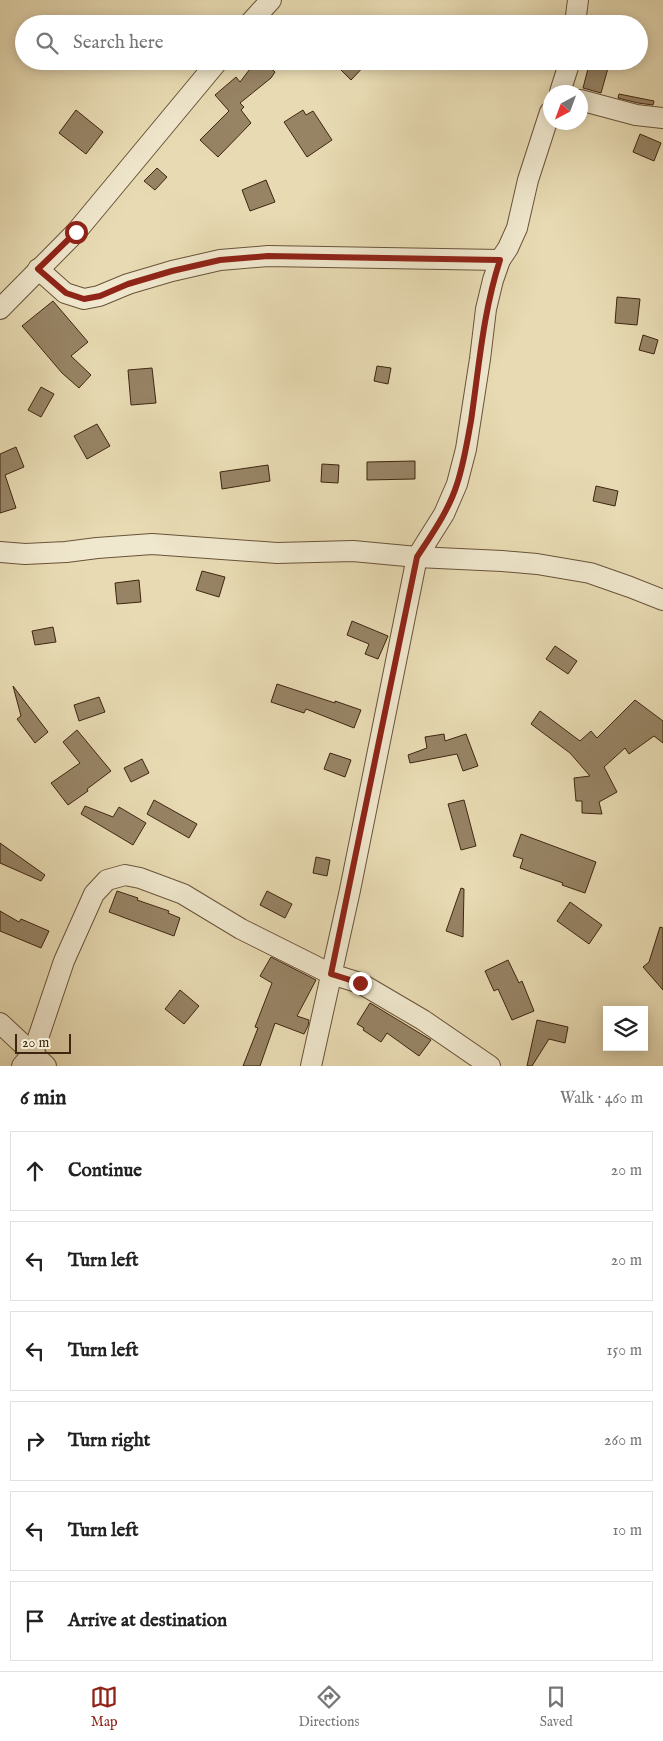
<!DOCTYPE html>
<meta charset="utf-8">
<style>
:root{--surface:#fff;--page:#f2f2f2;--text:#222;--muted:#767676;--line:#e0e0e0;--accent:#8f2418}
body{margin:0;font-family:"IM FELL English",serif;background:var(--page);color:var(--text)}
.controls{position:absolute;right:15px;bottom:15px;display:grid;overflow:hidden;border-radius:0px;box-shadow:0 2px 12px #0003}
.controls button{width:45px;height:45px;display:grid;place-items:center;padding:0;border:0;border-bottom:1px solid var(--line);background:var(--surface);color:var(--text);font:25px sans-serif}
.compass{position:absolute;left:543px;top:85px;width:45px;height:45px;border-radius:50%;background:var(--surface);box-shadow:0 2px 12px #0003;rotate:221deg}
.scale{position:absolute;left:15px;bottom:12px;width:56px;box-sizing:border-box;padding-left:5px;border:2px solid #3f2610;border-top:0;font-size:14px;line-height:18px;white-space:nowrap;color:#3f2610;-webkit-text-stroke:4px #f0e8ce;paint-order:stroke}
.stop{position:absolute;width:15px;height:15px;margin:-11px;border:4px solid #8f2418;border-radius:50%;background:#fff}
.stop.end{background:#8f2418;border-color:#fff;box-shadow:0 1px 5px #0008}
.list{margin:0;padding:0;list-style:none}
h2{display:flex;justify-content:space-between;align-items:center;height:65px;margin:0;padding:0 20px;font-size:21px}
h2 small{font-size:16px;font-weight:400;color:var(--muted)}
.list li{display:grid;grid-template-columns:32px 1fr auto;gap:15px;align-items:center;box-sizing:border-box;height:80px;margin:0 10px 10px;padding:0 10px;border:1px solid var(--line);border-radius:0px}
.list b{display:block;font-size:19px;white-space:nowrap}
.list em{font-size:16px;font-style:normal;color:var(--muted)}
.icon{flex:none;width:28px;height:28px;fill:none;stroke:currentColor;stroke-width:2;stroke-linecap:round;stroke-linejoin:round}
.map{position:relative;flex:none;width:663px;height:1066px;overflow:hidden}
.search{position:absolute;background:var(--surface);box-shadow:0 2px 12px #0003;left:15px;right:15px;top:15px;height:55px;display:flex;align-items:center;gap:12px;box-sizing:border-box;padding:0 18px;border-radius:28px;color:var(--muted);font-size:19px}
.sheet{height:605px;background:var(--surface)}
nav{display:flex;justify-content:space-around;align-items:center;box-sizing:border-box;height:70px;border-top:1px solid var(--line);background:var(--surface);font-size:14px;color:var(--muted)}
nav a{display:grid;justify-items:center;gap:2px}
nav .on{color:var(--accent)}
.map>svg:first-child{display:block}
</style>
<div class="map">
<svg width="663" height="1066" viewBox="0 0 663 1066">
<rect width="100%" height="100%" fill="#e8dbb3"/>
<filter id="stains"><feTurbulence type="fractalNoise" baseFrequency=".004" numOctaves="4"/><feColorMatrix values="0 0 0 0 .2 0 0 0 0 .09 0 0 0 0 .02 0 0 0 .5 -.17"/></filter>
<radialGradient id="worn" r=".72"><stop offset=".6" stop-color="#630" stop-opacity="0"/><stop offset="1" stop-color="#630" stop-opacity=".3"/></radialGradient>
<g fill="#978465" stroke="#3f2610">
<polygon points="256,61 262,61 275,72 271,78 240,103 244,107 241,110 251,123 218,157 200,140 229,111 215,95 236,77 240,82"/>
<polygon points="332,61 369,61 351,80"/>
<polygon points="590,61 610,61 601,93 583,88"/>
<polygon points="619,94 654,101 653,105 638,103 618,98"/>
<polygon points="76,110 103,132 86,154 59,133"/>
<polygon points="303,110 306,115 313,111 332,140 307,157 284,122"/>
<polygon points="640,134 661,143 654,161 633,152"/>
<polygon points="157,168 167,177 155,190 144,181"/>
<polygon points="266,180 275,202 250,211 242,190"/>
<polygon points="617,297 640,299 637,325 615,323"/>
<polygon points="53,301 88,342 71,356 91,375 79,388 62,373 22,326"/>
<polygon points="643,335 658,340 654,354 639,350"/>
<polygon points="377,366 391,368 388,384 374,381"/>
<polygon points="152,368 156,403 131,405 128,370"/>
<polygon points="41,387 54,394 41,417 28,410"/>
<polygon points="97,424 110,446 87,459 74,436"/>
<polygon points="16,447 24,467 5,475 16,508 0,513 0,454"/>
<polygon points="415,461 415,479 367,480 367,462"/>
<polygon points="322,464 339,465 338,483 321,482"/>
<polygon points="268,465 270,481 222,489 220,472"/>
<polygon points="596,486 618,491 615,506 593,501"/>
<polygon points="202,571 225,577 219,597 196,590"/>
<polygon points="139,580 141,602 117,604 115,583"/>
<polygon points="352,621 388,636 378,659 365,654 369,644 347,635"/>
<polygon points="53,627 56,642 35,645 32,631"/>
<polygon points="555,646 577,661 568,674 546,659"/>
<polygon points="277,684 335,703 335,701 361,710 354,728 306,709 304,713 271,702"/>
<polygon points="13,686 48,732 35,743 17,719 21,716"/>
<polygon points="99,697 105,712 79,721 74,705"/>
<polygon points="635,700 663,721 663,743 654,736 629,754 625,748 604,767 617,792 599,802 602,814 582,813 582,801 576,801 574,778 590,776 570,753 531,724 540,711 580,741 591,731 597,738"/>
<polygon points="77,730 111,771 87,789 88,791 68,805 51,783 80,763 63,742"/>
<polygon points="444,734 445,741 466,734 478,766 463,771 457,754 410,763 408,755 427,748 425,737"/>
<polygon points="330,753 351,760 345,777 324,769"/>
<polygon points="142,759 149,773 131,782 124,768"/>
<polygon points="154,800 197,824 189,838 147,814"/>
<polygon points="464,800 476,846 461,850 448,804"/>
<polygon points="85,806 113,817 119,807 146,823 133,845 81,814"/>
<polygon points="521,834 596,862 585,893 562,885 563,883 520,868 523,859 513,856"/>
<polygon points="0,843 45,875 41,881 0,863"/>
<polygon points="316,857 330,860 327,876 313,873"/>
<polygon points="461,888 464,889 463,937 446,931"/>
<polygon points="117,891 138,898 137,900 169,911 168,913 180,918 174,936 109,912"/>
<polygon points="267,891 292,904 285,918 260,905"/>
<polygon points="570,902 602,925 589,944 557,921"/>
<polygon points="0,911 19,922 21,919 49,931 41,948 0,931"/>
<polygon points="660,927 663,928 663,990 643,967 649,962"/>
<polygon points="271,957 316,980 297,1016 309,1020 308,1026 304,1034 275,1023 260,1066 243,1066 258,1028 255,1027 272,983 260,976"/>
<polygon points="508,960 519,983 522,981 534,1011 512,1020 498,989 494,991 485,971"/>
<polygon points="180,990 199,1006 184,1024 165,1009"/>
<polygon points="370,1003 431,1040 419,1056 387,1033 381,1042 363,1030 364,1028 357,1024"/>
<polygon points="537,1020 568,1027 565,1043 549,1039 532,1066 527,1066"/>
</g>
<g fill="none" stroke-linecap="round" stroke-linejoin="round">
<g stroke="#695339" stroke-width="22">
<g id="minor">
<polyline points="249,24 271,0"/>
<polyline points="575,24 578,0"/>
<polyline points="560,92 570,61"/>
<polyline points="580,100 636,115 663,118"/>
<polyline points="38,269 65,293 84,299 99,296 128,284 172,271 220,260 268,256 500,260"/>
<polyline points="0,309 76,232 218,61"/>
<polyline points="0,552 25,554 66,552 97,548 152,544 277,553 353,551 417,557 502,561 537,564 590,573 630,587 663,600"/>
<polyline points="0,1023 46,1066"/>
<polyline points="22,1066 33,1053 64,961 94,894 107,880 125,875 140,878 183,894 241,929 331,974 360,983 423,1020 490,1066"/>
<polyline points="311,1066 350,890 417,557 444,514 457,484 466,449 480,359 486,309 493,280 500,260 508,248 517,228 528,180 550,112"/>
</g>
</g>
<use href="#minor" stroke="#f0e8ce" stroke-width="20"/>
</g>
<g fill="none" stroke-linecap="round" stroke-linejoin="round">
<path stroke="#8f2418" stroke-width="6" d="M76,232L38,269L66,293L84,299L100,296L128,284L172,271L220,260L268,256L500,260C483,312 479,367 471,421C467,442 464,463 457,484C449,510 432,534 417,557L331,974L360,983"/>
</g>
<rect width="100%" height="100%" filter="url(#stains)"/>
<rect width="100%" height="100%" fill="url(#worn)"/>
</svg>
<div class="controls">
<button><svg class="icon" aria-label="layers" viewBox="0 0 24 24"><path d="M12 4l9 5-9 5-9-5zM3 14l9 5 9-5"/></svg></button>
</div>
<svg class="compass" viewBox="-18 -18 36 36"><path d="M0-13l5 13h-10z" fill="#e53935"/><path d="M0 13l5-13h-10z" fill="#767676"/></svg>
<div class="scale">20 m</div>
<div class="stop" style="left:76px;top:232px"></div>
<div class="stop end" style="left:360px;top:983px"></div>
<div class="search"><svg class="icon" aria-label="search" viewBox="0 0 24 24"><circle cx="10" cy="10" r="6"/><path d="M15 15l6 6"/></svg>Search here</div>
</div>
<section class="sheet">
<h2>6 min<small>Walk · 460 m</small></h2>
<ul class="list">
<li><svg class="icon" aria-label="ahead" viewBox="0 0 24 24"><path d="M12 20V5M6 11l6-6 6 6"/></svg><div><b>Continue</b></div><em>20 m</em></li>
<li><svg class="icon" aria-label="left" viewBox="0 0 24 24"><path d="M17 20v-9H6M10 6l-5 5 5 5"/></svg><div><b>Turn left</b></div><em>20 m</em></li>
<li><svg class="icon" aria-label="left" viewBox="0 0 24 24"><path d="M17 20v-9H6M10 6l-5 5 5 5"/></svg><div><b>Turn left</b></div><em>150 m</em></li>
<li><svg class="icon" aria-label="right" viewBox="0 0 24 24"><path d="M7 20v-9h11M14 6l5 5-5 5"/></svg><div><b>Turn right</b></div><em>260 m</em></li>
<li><svg class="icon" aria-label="left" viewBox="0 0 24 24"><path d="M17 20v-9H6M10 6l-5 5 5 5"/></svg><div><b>Turn left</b></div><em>10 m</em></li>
<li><svg class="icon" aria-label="arrive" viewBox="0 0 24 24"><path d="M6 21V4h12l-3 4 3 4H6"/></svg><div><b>Arrive at destination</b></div></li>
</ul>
</section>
<nav>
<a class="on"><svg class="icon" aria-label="map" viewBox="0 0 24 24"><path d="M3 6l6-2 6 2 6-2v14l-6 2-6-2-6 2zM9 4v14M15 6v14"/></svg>Map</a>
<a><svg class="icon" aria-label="directions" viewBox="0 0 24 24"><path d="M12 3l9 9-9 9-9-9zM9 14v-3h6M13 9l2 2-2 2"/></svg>Directions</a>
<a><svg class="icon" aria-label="saved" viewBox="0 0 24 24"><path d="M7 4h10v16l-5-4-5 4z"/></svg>Saved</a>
</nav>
